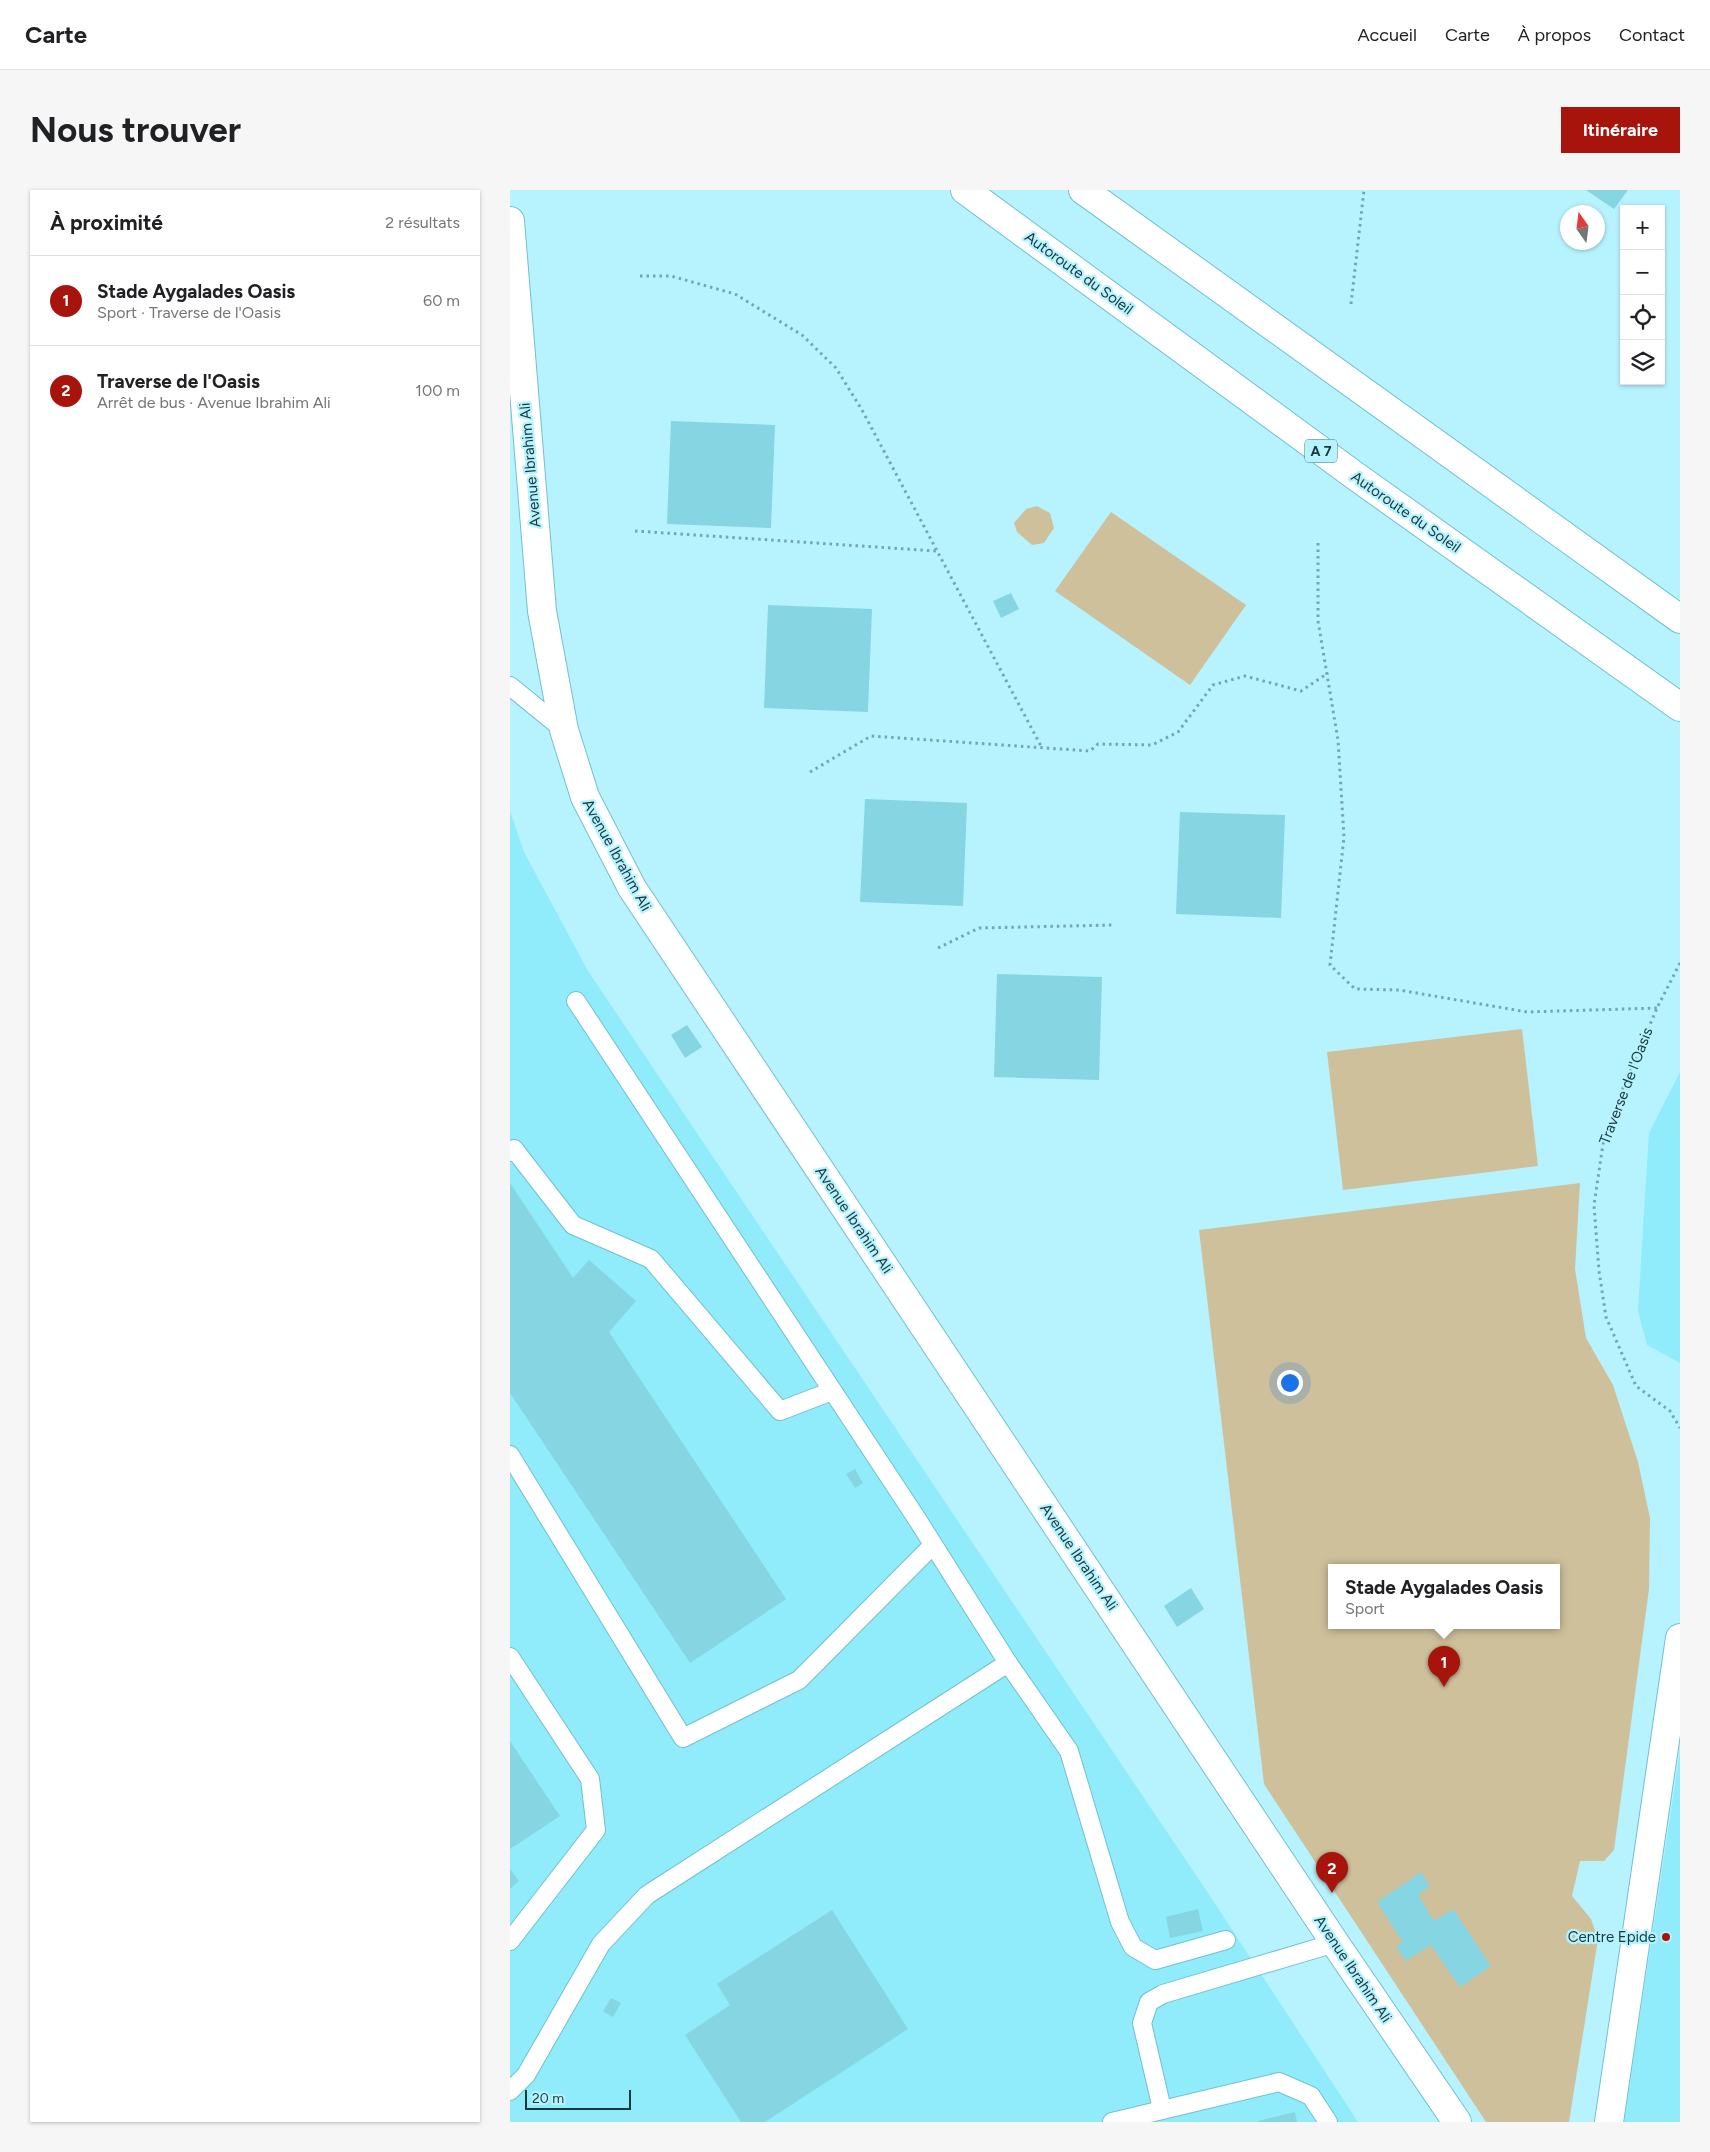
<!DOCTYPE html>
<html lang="fr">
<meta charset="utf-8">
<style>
:root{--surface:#fff;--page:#f6f6f6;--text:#202124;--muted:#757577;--line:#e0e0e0;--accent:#a7140c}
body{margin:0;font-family:Figtree,sans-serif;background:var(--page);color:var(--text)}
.controls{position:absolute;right:15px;top:15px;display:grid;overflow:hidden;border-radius:0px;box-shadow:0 1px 4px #0004}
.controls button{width:45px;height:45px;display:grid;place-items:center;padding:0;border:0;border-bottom:1px solid var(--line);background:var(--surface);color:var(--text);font:25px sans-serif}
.compass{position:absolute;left:1050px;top:15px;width:45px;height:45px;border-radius:50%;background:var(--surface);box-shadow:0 1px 4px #0004;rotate:346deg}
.scale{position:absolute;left:15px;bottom:12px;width:106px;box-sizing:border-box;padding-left:5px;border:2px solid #17383d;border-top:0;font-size:14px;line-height:18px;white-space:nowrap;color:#17383d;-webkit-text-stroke:4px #b6f3fe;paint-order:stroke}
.you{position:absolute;left:779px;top:1192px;width:18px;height:18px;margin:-12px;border:4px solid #fff;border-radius:50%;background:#1a73e8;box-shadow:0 0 0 8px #1a73e833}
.badge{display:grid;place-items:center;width:32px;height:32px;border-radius:50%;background:var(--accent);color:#fff;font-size:16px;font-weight:700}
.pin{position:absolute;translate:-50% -41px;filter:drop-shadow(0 1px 2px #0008)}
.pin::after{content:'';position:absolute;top:26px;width:18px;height:15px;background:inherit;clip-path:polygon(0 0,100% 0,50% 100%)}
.popup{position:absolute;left:818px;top:1374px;width:232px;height:65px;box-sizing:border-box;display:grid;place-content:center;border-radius:0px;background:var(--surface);filter:drop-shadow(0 1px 4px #0005);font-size:16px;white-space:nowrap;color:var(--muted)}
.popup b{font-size:19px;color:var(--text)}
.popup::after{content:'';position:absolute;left:50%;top:100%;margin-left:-10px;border:10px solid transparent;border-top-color:var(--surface)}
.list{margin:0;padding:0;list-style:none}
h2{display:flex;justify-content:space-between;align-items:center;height:65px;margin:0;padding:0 20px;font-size:21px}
h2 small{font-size:16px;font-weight:400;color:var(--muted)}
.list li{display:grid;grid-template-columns:32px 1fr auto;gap:15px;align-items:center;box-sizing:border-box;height:90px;padding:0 20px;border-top:1px solid var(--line)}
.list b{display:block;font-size:19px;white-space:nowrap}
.list p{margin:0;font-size:16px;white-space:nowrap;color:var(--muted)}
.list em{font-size:16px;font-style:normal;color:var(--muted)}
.icon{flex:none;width:28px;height:28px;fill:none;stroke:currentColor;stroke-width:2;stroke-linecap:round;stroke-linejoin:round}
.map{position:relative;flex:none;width:1170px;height:1932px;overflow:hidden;border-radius:0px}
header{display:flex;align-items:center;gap:30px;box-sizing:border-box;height:70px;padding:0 25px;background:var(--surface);border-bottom:1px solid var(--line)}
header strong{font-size:24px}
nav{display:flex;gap:28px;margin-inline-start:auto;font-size:18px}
.intro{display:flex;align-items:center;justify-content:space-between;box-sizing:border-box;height:120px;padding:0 30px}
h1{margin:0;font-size:35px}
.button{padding:12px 22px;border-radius:0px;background:var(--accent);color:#fff;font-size:18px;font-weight:700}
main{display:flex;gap:30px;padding:0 30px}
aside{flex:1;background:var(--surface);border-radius:0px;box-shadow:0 1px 4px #0004}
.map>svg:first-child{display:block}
</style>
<header>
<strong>Carte</strong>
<nav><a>Accueil</a><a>Carte</a><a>À propos</a><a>Contact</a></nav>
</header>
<div class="intro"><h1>Nous trouver</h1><a class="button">Itinéraire</a></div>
<main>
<aside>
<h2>À proximité<small>2 résultats</small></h2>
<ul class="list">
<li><span class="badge">1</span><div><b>Stade Aygalades Oasis</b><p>Sport · Traverse de l'Oasis</p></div><em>60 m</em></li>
<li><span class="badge">2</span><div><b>Traverse de l'Oasis</b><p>Arrêt de bus · Avenue Ibrahim Ali</p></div><em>100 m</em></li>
</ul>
</aside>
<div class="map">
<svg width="1170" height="1932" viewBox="0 0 1170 1932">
<rect width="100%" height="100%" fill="#b6f3fe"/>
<g fill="#90ebfa">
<polygon points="0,621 14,662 78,781 698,1703 848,1932 0,1932"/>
<polygon points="1170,882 1170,1173 1137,1155 1128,1121 1139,943"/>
<polygon points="1170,1561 1170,1932 1114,1932"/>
</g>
<g fill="#cec09b" fill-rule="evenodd">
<polygon points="527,316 540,323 544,338 534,353 522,355 507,342 504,333 516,319"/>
<polygon points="601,322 736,415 680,495 545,401"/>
<polygon points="1012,839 1028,976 833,1000 817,862"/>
<path d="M1070,993L1065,1079L1076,1148L1103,1195L1128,1272L1140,1328L1139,1399L1104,1660L1094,1671H1070L1062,1706L1081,1729L1088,1749L1059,1932H976L754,1594L689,1040ZM822,1378H1046V1436H822Z"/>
</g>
<g fill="#86d5e2">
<polygon points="1076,0 1118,0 1104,19"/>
<polygon points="161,231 265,235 261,338 157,334"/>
<polygon points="501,403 509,419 491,428 483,411"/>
<polygon points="258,415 362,419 358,522 254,518"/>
<polygon points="355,609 457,613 453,716 350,712"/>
<polygon points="670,622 775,625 771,728 666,724"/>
<polygon points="487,784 592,787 589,890 484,887"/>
<polygon points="177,835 192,857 175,868 161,845"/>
<polygon points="0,993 63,1088 79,1070 126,1111 99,1142 276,1409 180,1473 0,1203"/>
<polygon points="345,1279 353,1293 345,1298 336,1284"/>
<polygon points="681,1398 694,1419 667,1437 654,1416"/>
<polygon points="0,1551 50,1626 0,1659"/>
<polygon points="0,1679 9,1691 0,1699"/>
<polygon points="911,1682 920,1696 908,1705 924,1731 943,1719 981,1776 950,1797 921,1755 896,1771 886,1757 893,1752 867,1712"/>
<polygon points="688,1719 693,1741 660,1748 656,1727"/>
<polygon points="322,1720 398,1839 255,1932 231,1932 175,1845 220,1815 207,1794"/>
<polygon points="101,1808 111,1813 103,1827 93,1821"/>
<polygon points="785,1922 787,1932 748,1932 748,1931"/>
</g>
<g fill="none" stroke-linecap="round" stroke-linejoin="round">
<g stroke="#72c0ce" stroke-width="20">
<g id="lane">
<polyline points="0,496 54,540"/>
<polyline points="66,811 407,1329 498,1473"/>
<polyline points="0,962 4,959 63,1035 141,1069 270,1221 322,1201"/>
<polyline points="0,1265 173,1548 289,1490 423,1355"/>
<polyline points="0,1467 80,1589 86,1640 0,1751"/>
<polyline points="0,1901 16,1885 91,1754 137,1705 498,1473 559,1561 610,1732 623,1757 645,1770 716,1750"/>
<polyline points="652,1919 632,1833 639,1812 653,1804 825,1753"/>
<polyline points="602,1932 769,1892 801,1906 818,1932"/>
</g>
</g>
<g stroke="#72c0ce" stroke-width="30">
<g id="street">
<polyline points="0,31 32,421 54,540 75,607 122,698 825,1753 947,1932"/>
<polyline points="1099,1932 1170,1448"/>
</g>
</g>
<g stroke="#72c0ce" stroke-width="30">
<g id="highway">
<polyline points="455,0 844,285 1170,517"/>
<polyline points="573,0 1170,429"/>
</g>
</g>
<g stroke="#75a6af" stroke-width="3" stroke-dasharray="2.5 4" stroke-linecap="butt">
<polyline points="130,86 161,86 225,104 292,145 326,178 352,220 531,556"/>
<polyline points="841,114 854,0"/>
<polyline points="125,341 426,361"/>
<polyline points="808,353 808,431 828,550 834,647 820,775 845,799 889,800 1017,822 1147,818"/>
<polyline points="300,582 361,546 580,561 588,554 642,555 668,542 703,495 735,486 791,501 818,483"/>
<polyline points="428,758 469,738 604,735"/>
<polyline points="1170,773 1147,818 1106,915 1093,954 1084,1015 1089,1081 1096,1127 1126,1196 1160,1221 1170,1238"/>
</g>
<use href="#lane" stroke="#fff" stroke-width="18"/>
<use href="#street" stroke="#fff" stroke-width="28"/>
<use href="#highway" stroke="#fff" stroke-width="28"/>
</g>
<circle fill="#a7140c" stroke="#b6f3fe" stroke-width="2" cx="1156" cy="1747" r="5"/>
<g text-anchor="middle" stroke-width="4.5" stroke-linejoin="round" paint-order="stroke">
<rect fill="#b6f3fe" stroke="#477077" stroke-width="1" x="795" y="249.5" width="32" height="23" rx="4"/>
<g font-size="14" font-weight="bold" fill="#17383d">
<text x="811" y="266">A 7</text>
</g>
<g font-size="15" fill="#17383d" stroke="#b6f3fe">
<text transform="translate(569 83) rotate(36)" y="5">Autoroute du Soleil</text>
<text transform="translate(20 275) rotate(-95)" y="5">Avenue Ibrahim Ali</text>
<text transform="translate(896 322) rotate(35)" y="5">Autoroute du Soleil</text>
<text transform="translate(107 665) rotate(61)" y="5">Avenue Ibrahim Ali</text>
<text transform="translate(1116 896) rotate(-69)" y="5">Traverse de l'Oasis</text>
<text transform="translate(344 1030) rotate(56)" y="5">Avenue Ibrahim Ali</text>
<text transform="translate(569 1367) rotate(56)" y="5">Avenue Ibrahim Ali</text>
<text transform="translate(843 1779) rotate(56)" y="5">Avenue Ibrahim Ali</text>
</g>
<g font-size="15" fill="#17383d" stroke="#b6f3fe" text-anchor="end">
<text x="1146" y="1752">Centre Epide</text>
</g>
</g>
</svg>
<div class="controls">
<button>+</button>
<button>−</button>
<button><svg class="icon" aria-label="locate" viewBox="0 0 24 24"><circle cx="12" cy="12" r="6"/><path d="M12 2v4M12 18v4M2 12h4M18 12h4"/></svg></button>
<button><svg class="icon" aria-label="layers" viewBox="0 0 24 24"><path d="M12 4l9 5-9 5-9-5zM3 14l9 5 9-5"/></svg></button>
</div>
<svg class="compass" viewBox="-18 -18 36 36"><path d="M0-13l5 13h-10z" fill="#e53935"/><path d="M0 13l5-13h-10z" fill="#757577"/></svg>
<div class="scale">20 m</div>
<div class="you"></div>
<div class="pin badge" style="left:934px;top:1497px">1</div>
<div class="popup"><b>Stade Aygalades Oasis</b>Sport</div>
<div class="pin badge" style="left:822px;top:1703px">2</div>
</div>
</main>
